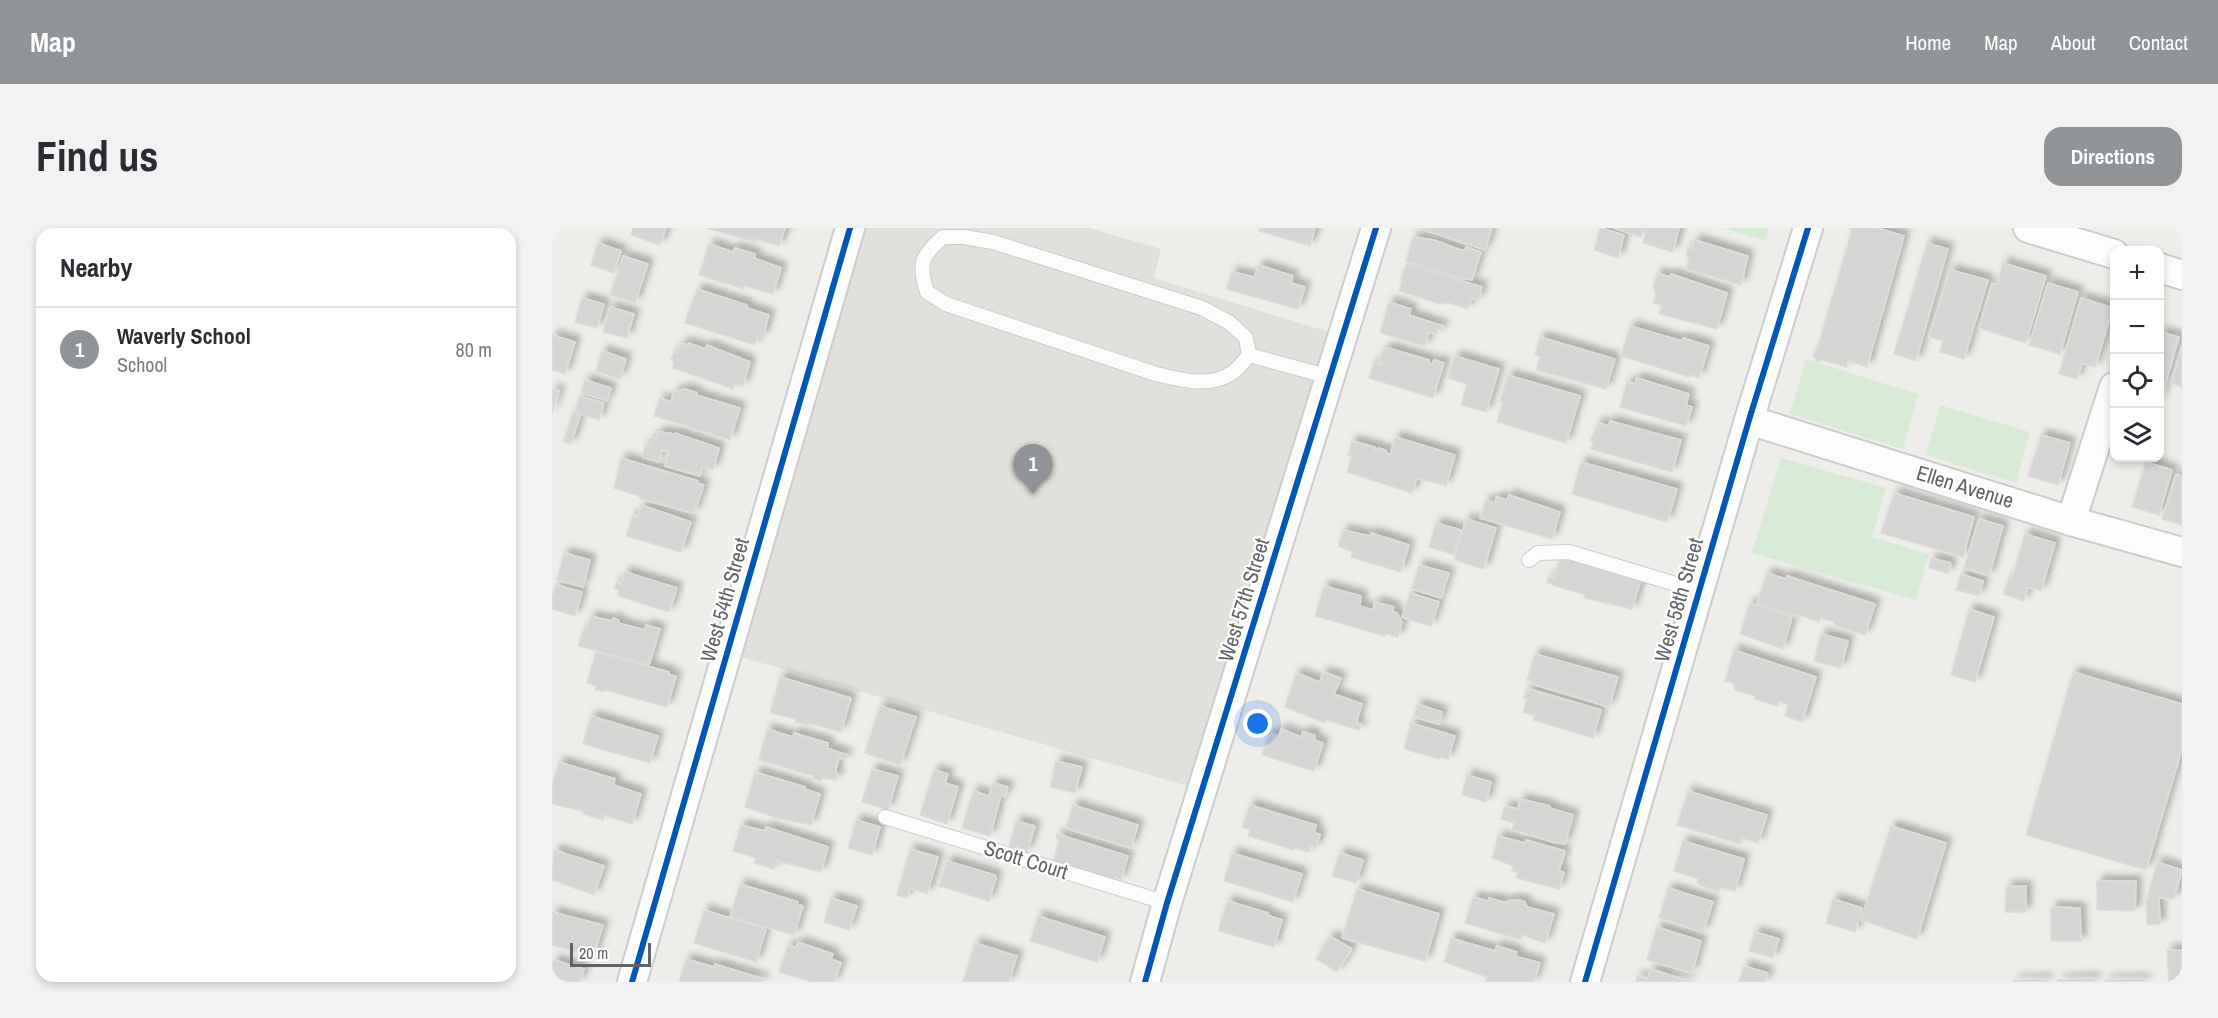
<!DOCTYPE html>
<meta charset="utf-8">
<style>
:root{--surface:#fff;--page:#f2f2f3;--text:#2b2b33;--muted:#7c7c81;--line:#e1e1e2;--accent:#919496}
body{margin:0;font-family:"Archivo Narrow",sans-serif;background:var(--page);color:var(--text)}
.controls{position:absolute;right:18px;top:18px;display:grid;overflow:hidden;border-radius:12px;box-shadow:0 3px 9px #0003}
.controls button{width:54px;height:54px;display:grid;place-items:center;padding:0;border:0;border-bottom:2px solid var(--line);background:var(--surface);color:var(--text);font:30px sans-serif}
.scale{position:absolute;left:18px;bottom:15px;width:81px;box-sizing:border-box;padding-left:6px;border:3px solid #5f6368;border-top:0;font-size:16px;line-height:21px;white-space:nowrap;color:#5f6368;-webkit-text-stroke:4px #fff;paint-order:stroke}
.you{position:absolute;left:706px;top:496px;width:21px;height:21px;margin:-15px;border:4px solid #fff;border-radius:50%;background:#1a73e8;box-shadow:0 0 0 9px #1a73e833}
.badge{display:grid;place-items:center;width:39px;height:39px;border-radius:50%;background:var(--accent);color:#fff;font-size:20px;font-weight:700}
.pin{position:absolute;translate:-50% -50px;filter:drop-shadow(0 2px 3px #0008)}
.pin::after{content:'';position:absolute;top:32px;width:21px;height:18px;background:inherit;clip-path:polygon(0 0,100% 0,50% 100%)}
.list{margin:0;padding:0;list-style:none}
h2{display:flex;justify-content:space-between;align-items:center;height:78px;margin:0;padding:0 24px;font-size:26px}
h2 small{font-size:20px;font-weight:400;color:var(--muted)}
.list li{display:grid;grid-template-columns:39px 1fr auto;gap:18px;align-items:center;box-sizing:border-box;height:84px;padding:0 24px;border-top:2px solid var(--line)}
.list b{display:block;font-size:22px;white-space:nowrap}
.list p{margin:0;font-size:20px;white-space:nowrap;color:var(--muted)}
.list em{font-size:20px;font-style:normal;color:var(--muted)}
.icon{flex:none;width:33px;height:33px;fill:none;stroke:currentColor;stroke-width:2;stroke-linecap:round;stroke-linejoin:round}
.map{position:relative;flex:none;width:1630px;height:754px;overflow:hidden;border-radius:18px}
header{display:flex;align-items:center;gap:36px;box-sizing:border-box;height:84px;padding:0 30px;background:var(--accent);color:#fff}
header strong{font-size:28px}
nav{display:flex;gap:33px;margin-inline-start:auto;font-size:21px}
.intro{display:flex;align-items:center;justify-content:space-between;box-sizing:border-box;height:144px;padding:0 36px}
h1{margin:0;font-size:42px}
.button{padding:15px 27px;border-radius:18px;background:var(--accent);color:#fff;font-size:21px;font-weight:700}
main{display:flex;gap:36px;padding:0 36px}
aside{flex:1;background:var(--surface);border-radius:18px;box-shadow:0 3px 9px #0003}
.map>svg:first-child{display:block}
</style>
<header>
<strong>Map</strong>
<nav><a>Home</a><a>Map</a><a>About</a><a>Contact</a></nav>
</header>
<div class="intro"><h1>Find us</h1><a class="button">Directions</a></div>
<main>
<aside>
<h2>Nearby<small></small></h2>
<ul class="list">
<li><span class="badge">1</span><div><b>Waverly School</b><p>School</p></div><em>80 m</em></li>
</ul>
</aside>
<div class="map">
<svg width="1630" height="754" viewBox="0 0 1630 754">
<defs>
<filter id="shadow"><feDropShadow dx="5.5" dy="-5.5" stdDeviation="3" flood-color="#0004"/></filter>
</defs>
<rect width="100%" height="100%" fill="#efeeea"/>
<polygon fill="#e2e0da" points="298,0 537,0 609,21 602,50 790,108 650,562 175,425"/>
<g fill="#d8ebd6">
<polygon points="1171,0 1217,0 1214,13"/>
<polygon points="1254,131 1366,166 1351,221 1238,186"/>
<polygon points="1388,177 1478,204 1464,255 1374,227"/>
<polygon points="1229,230 1334,260 1320,309 1377,326 1364,372 1200,325"/>
</g>
<g fill="#d6d5d3" stroke="#deddd9" stroke-width="1.5" filter="url(#shadow)">
<polygon points="81,0 114,0 108,17 79,7"/>
<polygon points="154,0 233,0 227,18 204,11 203,14"/>
<polygon points="708,0 763,0 758,18 707,3"/>
<polygon points="867,0 940,0 933,22"/>
<polygon points="1048,0 1072,7 1066,30 1042,22"/>
<polygon points="1061,0 1092,0 1089,9"/>
<polygon points="1095,0 1127,0 1121,24 1091,15"/>
<polygon points="1298,0 1325,0 1352,8 1315,139 1296,133 1294,139 1271,132 1265,134 1261,127 1266,118 1299,5"/>
<polygon points="861,9 882,12 909,22 913,22 914,19 929,24 920,52 907,50 854,33"/>
<polygon points="1143,12 1196,28 1189,57 1134,41 1137,29 1134,28 1136,19 1140,21"/>
<polygon points="46,15 69,23 62,45 39,37"/>
<polygon points="1375,15 1396,21 1364,133 1342,126"/>
<polygon points="157,16 181,24 183,20 203,26 202,30 229,40 221,66 193,58 192,61 147,47"/>
<polygon points="71,28 96,36 83,75 58,67"/>
<polygon points="1451,35 1494,48 1474,115 1427,100 1440,56 1445,57"/>
<polygon points="855,36 930,59 926,72 919,70 916,81 894,74 894,76 885,75 847,63 850,53 848,52"/>
<polygon points="707,37 741,48 739,55 753,59 746,81 674,61 680,44 702,49"/>
<polygon points="1398,42 1436,52 1412,131 1388,124 1391,113 1377,109"/>
<polygon points="1105,45 1118,49 1119,46 1175,65 1165,101 1107,86 1110,77 1101,75 1104,66 1101,59"/>
<polygon points="1496,55 1526,64 1508,126 1477,117"/>
<polygon points="145,61 195,77 195,80 217,87 211,109 206,107 203,117 133,95"/>
<polygon points="30,70 52,76 45,100 23,94"/>
<polygon points="1529,70 1561,80 1543,139 1530,135 1525,151 1507,146"/>
<polygon points="837,74 859,81 857,87 891,98 890,102 886,101 885,106 877,104 873,118 828,105"/>
<polygon points="58,79 82,86 75,110 51,104"/>
<polygon points="1078,98 1130,113 1131,110 1157,118 1147,150 1137,147 1137,149 1069,128"/>
<polygon points="1608,104 1627,109 1608,174"/>
<polygon points="0,107 23,114 13,146 0,142"/>
<polygon points="988,109 1063,131 1054,161 984,142 988,128 983,127"/>
<polygon points="129,115 136,117 137,115 153,121 155,117 198,134 191,158 183,156 181,161 121,140 122,134 119,132 122,124 126,125"/>
<polygon points="1630,118 1630,159 1619,155"/>
<polygon points="836,120 877,132 876,135 880,136 882,132 892,135 881,170 817,150 822,134 829,136 827,133 830,124"/>
<polygon points="50,123 74,131 68,151 44,143"/>
<polygon points="903,128 947,141 934,184 909,177 915,156 896,150"/>
<polygon points="956,147 1028,168 1014,215 945,194 951,174 948,173"/>
<polygon points="1085,150 1137,166 1134,177 1140,179 1134,198 1068,179 1075,154 1083,156"/>
<polygon points="33,152 59,160 55,173 29,165"/>
<polygon points="0,161 7,163 0,186"/>
<polygon points="133,161 145,165 144,167 188,180 178,212 102,188 108,170 119,174 122,164"/>
<polygon points="28,168 52,175 47,192 23,184"/>
<polygon points="21,185 28,188 19,216 11,214"/>
<polygon points="1058,193 1129,212 1120,244 1039,221 1041,213 1038,213 1046,195 1057,198"/>
<polygon points="106,204 122,206 123,205 167,220 161,242 150,239 148,248 113,238 117,224 110,222 107,234 90,229 93,217 97,218 100,209 104,211"/>
<polygon points="1489,207 1518,215 1506,257 1476,248"/>
<polygon points="843,209 903,227 894,258 865,250 860,265 795,244 800,228 796,227 800,213 823,219 822,223 826,220 833,222 838,228"/>
<polygon points="69,230 146,253 145,255 152,257 142,285 89,271 87,268 62,260"/>
<polygon points="1029,234 1125,261 1115,294 1020,266"/>
<polygon points="1594,234 1620,242 1607,287 1580,279"/>
<polygon points="1624,247 1630,248 1630,297 1610,291"/>
<polygon points="1342,265 1422,289 1411,329 1329,305"/>
<polygon points="957,267 1008,284 1000,311 928,290 934,272 943,275 944,269 955,272"/>
<polygon points="89,277 139,294 129,324 74,308 81,287 86,289"/>
<polygon points="914,291 944,300 932,341 902,332"/>
<polygon points="1427,291 1451,298 1437,348 1412,340"/>
<polygon points="884,295 909,302 902,327 877,319"/>
<polygon points="791,302 818,308 819,305 857,317 849,344 799,329 801,324 786,318"/>
<polygon points="1473,306 1503,315 1489,363 1476,359 1472,373 1451,366 1457,350 1460,350"/>
<polygon points="12,325 38,332 31,359 5,352"/>
<polygon points="1008,328 1089,352 1080,381 1032,370 1033,367 1000,357 1000,356 995,354 997,349 1002,350"/>
<polygon points="1379,330 1399,335 1396,345 1377,340"/>
<polygon points="867,337 897,345 889,370 860,361"/>
<polygon points="73,344 125,360 117,384 66,368 67,362 62,361 64,355 69,356"/>
<polygon points="1215,345 1234,351 1235,348 1323,376 1313,407 1283,398 1282,394 1268,390 1267,394 1245,386 1244,389 1205,375"/>
<polygon points="1409,346 1431,353 1427,368 1404,362"/>
<polygon points="4,357 30,364 23,388 0,381 0,369"/>
<polygon points="772,358 809,368 808,378 821,382 823,374 842,379 840,384 845,385 850,394 846,409 834,406 833,408 763,388"/>
<polygon points="858,365 887,374 879,398 850,389"/>
<polygon points="1198,375 1240,389 1231,421 1188,406"/>
<polygon points="1417,381 1442,389 1423,454 1399,447"/>
<polygon points="38,388 60,393 61,390 67,392 66,395 93,402 94,397 108,401 97,437 26,418 32,400 35,401"/>
<polygon points="1269,406 1296,413 1289,440 1262,433"/>
<polygon points="1182,422 1264,449 1250,494 1233,488 1236,476 1227,474 1226,478 1202,471 1203,468 1183,462 1181,455 1173,453"/>
<polygon points="44,424 117,444 117,447 124,448 115,479 53,462 52,464 43,462 44,458 35,455"/>
<polygon points="983,426 1066,449 1057,479 980,456 980,454 975,452"/>
<polygon points="771,444 789,450 782,466 810,476 804,495 809,497 807,502 774,492 773,495 733,479 744,445 768,454"/>
<polygon points="1521,444 1630,476 1630,521 1594,642 1474,607"/>
<polygon points="228,449 299,470 289,504 256,495 255,497 243,494 244,491 218,485"/>
<polygon points="978,461 1049,482 1041,510 981,492 983,488 971,484 975,471 972,470 974,462 977,463"/>
<polygon points="865,476 890,484 887,496 862,489"/>
<polygon points="328,478 364,489 348,537 313,525"/>
<polygon points="39,488 106,508 98,535 31,516"/>
<polygon points="859,495 903,508 896,531 888,529 887,531 852,521"/>
<polygon points="215,501 241,509 242,505 276,515 275,520 295,527 293,532 287,530 283,545 286,546 284,552 270,550 269,553 261,551 262,548 207,532"/>
<polygon points="729,501 749,509 751,504 763,507 762,512 771,515 762,543 710,527 717,505 727,508"/>
<polygon points="504,533 530,539 523,565 498,559"/>
<polygon points="7,534 63,551 61,557 89,566 80,596 52,587 51,592 31,586 31,583 0,576 0,557"/>
<polygon points="320,541 346,548 336,582 310,574"/>
<polygon points="382,542 396,546 393,555 406,559 395,596 368,587"/>
<polygon points="203,544 253,559 252,561 268,566 259,597 228,591 193,579"/>
<polygon points="915,547 939,554 934,574 910,567"/>
<polygon points="441,555 456,559 453,569 449,567 438,608 410,600 421,563 437,568"/>
<polygon points="1136,563 1215,587 1206,615 1190,610 1188,616 1125,597"/>
<polygon points="968,571 998,578 997,580 1021,587 1013,616 1005,614 1005,615 960,602 962,595 949,591 953,578 966,581"/>
<polygon points="521,577 586,597 579,620 514,600"/>
<polygon points="698,577 764,597 762,605 768,606 764,620 758,618 757,624 742,620 742,622 696,608 698,602 690,599"/>
<polygon points="304,592 328,599 320,627 296,620"/>
<polygon points="464,593 483,598 475,624 457,619"/>
<polygon points="189,597 213,603 214,599 276,619 269,644 225,633 222,641 202,635 204,630 181,623"/>
<polygon points="1339,598 1394,615 1365,711 1309,692"/>
<polygon points="505,606 576,628 569,652 563,650 562,652 501,633 507,614 504,609"/>
<polygon points="946,608 973,615 974,612 1013,623 1007,643 1012,644 1007,661 964,650 966,644 960,643 961,638 940,630"/>
<polygon points="1131,613 1192,631 1183,663 1167,659 1167,664 1145,656 1146,651 1122,643"/>
<polygon points="358,621 386,629 375,666 358,660 355,670 345,667"/>
<polygon points="2,622 52,638 42,667 0,652"/>
<polygon points="680,625 750,646 741,674 672,653"/>
<polygon points="788,625 811,632 804,655 780,648"/>
<polygon points="395,633 443,647 444,650 437,673 387,658"/>
<polygon points="1605,634 1630,642 1622,671 1607,670 1608,696 1595,697 1594,675"/>
<polygon points="1545,653 1584,653 1583,683 1545,682"/>
<polygon points="188,656 246,674 245,676 251,678 242,707 178,689"/>
<polygon points="1474,658 1474,684 1453,684 1454,659"/>
<polygon points="1116,660 1161,674 1151,704 1107,690"/>
<polygon points="805,661 887,686 873,733 790,710"/>
<polygon points="921,669 936,673 937,670 955,675 955,673 965,672 972,673 975,679 1002,686 993,715 970,707 969,712 913,695"/>
<polygon points="279,670 305,678 297,702 272,694"/>
<polygon points="1281,671 1310,680 1303,704 1274,695"/>
<polygon points="676,673 716,685 715,687 730,692 722,719 667,703 669,690 670,690"/>
<polygon points="1499,679 1528,680 1529,713 1499,713"/>
<polygon points="152,682 214,701 204,734 142,715"/>
<polygon points="0,684 51,697 42,727 38,725 37,728 0,717"/>
<polygon points="486,688 553,709 545,734 478,713"/>
<polygon points="1105,699 1149,713 1140,745 1095,732"/>
<polygon points="1203,704 1227,711 1221,730 1197,723"/>
<polygon points="778,708 800,721 785,744 764,731"/>
<polygon points="899,710 943,723 945,718 965,724 963,728 988,735 982,754 937,754 934,753 935,749 892,734"/>
<polygon points="246,714 281,726 279,731 289,735 282,754 260,754 227,744 236,717 244,720"/>
<polygon points="423,715 465,728 457,754 411,754"/>
<polygon points="1615,722 1630,722 1630,754 1617,754"/>
<polygon points="134,731 162,739 163,736 211,751 210,754 127,754"/>
<polygon points="2,732 32,741 28,754 0,754 0,736"/>
<polygon points="1192,738 1216,745 1213,754 1187,754"/>
<polygon points="1099,741 1139,754 1084,754 1085,748 1096,751"/>
<polygon points="1542,750 1543,754 1506,754 1506,752"/>
<polygon points="1494,751 1495,754 1462,754 1462,752"/>
<polygon points="1593,751 1593,754 1553,754 1553,752"/>
</g>
<g fill="none" stroke-linecap="round" stroke-linejoin="round">
<g stroke="#cbcccc" stroke-width="16">
<g id="service">
<path d="M391,9H412L441,14L650,80L678,95L694,110L697,127C692,133 686,141 680,145C657,160 629,152 604,146L394,76L375,64C366,36 369,28 391,9Z"/>
<polyline points="697,127 778,149"/>
<polyline points="977,332 986,325 1017,324 1147,363"/>
<polyline points="333,589 615,675"/>
</g>
</g>
<g stroke="#cbcccc" stroke-width="32">
<g id="minor">
<polyline points="1476,0 1562,26"/>
<polyline points="1608,40 1630,47"/>
<polyline points="1197,192 1519,293 1630,324"/>
<polyline points="1519,293 1562,159"/>
<polyline points="80,754 298,0"/>
<polyline points="593,754 615,675 824,0"/>
<polyline points="1033,754 1197,192 1256,0"/>
</g>
</g>
<use href="#service" stroke="#fdfcfc" stroke-width="14"/>
<use href="#minor" stroke="#fdfcfc" stroke-width="28"/>
<g stroke="#fff" stroke-width="10">
<g id="cycleway">
<polyline points="80,754 298,0"/>
<polyline points="593,754 615,675 824,0"/>
<polyline points="1033,754 1197,192 1256,0"/>
</g>
</g>
<use href="#cycleway" stroke="#0057b8" stroke-width="6"/>
</g>
<g text-anchor="middle" stroke-width="4.5" stroke-linejoin="round" paint-order="stroke">
<g font-size="21" fill="#5f6368" stroke="#fff">
<text transform="translate(1413 259) rotate(17)" y="7">Ellen Avenue</text>
<text transform="translate(173 372) rotate(-74)" y="7">West 54th Street</text>
<text transform="translate(692 372) rotate(-73)" y="7">West 57th Street</text>
<text transform="translate(1127 372) rotate(-74)" y="7">West 58th Street</text>
<text transform="translate(474 632) rotate(17)" y="7">Scott Court</text>
</g>
</g>
</svg>
<div class="controls">
<button>+</button>
<button>−</button>
<button><svg class="icon" aria-label="locate" viewBox="0 0 24 24"><circle cx="12" cy="12" r="6"/><path d="M12 2v4M12 18v4M2 12h4M18 12h4"/></svg></button>
<button><svg class="icon" aria-label="layers" viewBox="0 0 24 24"><path d="M12 4l9 5-9 5-9-5zM3 14l9 5 9-5"/></svg></button>
</div>
<div class="scale">20 m</div>
<div class="you"></div>
<div class="pin badge" style="left:481px;top:266px">1</div>
</div>
</main>
